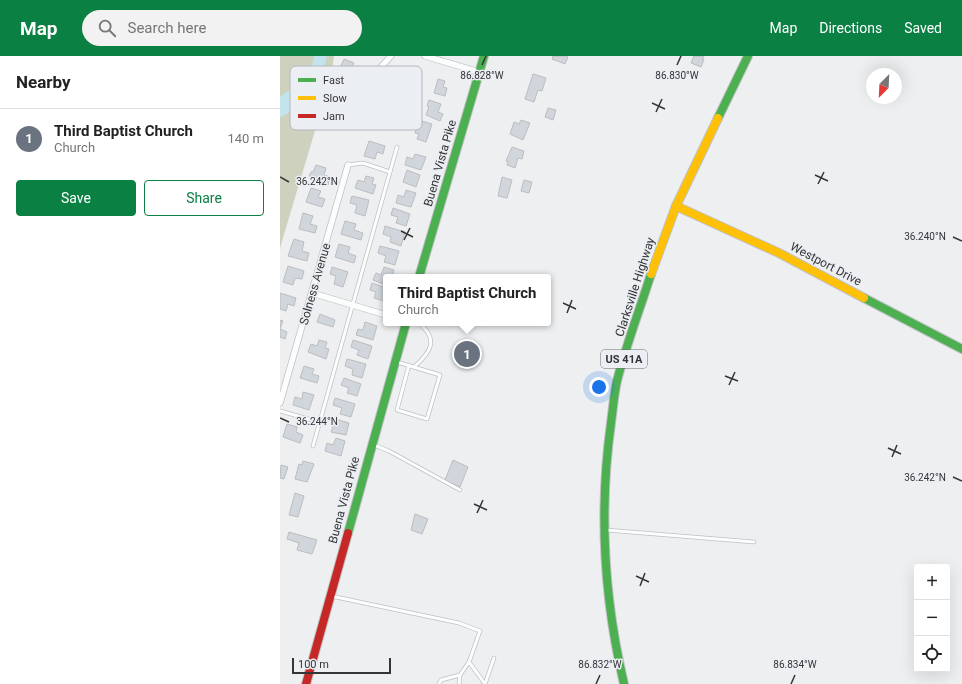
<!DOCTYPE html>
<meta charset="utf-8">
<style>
:root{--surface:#fff;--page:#f2f2f2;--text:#222;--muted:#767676;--line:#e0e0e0;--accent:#0b8043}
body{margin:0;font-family:Roboto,sans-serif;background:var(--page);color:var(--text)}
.controls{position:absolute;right:12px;bottom:12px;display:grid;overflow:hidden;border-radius:4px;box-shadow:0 4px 16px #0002}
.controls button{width:36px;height:36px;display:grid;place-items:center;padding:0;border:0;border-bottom:1px solid var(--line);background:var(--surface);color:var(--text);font:20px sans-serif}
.compass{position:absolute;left:586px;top:12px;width:36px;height:36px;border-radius:50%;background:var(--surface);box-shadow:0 4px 16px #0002;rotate:204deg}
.scale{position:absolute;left:12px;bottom:10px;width:99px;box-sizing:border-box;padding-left:4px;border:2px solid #343537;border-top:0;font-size:11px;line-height:14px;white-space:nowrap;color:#343537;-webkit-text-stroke:3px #ebeef3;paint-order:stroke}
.you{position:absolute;left:319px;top:331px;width:14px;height:14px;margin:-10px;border:3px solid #fff;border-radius:50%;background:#1a73e8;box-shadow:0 0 0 6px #1a73e833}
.badge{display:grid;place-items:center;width:26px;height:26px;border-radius:50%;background:var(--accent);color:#fff;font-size:13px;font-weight:700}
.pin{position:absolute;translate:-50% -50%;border:2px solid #fff;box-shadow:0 1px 4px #0006}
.popup{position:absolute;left:103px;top:218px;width:168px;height:52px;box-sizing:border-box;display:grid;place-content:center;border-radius:4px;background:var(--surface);filter:drop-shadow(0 1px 3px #0005);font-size:13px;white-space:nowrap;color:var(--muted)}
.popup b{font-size:15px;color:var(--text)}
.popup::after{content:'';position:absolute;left:50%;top:100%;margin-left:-8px;border:8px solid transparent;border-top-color:var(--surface)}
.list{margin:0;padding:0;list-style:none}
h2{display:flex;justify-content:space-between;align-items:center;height:52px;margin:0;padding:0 16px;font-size:17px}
h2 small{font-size:13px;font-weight:400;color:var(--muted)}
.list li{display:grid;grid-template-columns:26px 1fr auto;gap:12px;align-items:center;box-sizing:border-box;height:60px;padding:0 16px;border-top:1px solid var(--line)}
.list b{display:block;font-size:15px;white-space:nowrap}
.list p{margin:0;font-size:13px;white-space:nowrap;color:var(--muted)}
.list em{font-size:13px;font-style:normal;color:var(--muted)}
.actions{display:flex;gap:8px;padding:12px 16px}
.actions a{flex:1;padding:9px 0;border:1px solid var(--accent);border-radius:4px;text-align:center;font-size:14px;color:var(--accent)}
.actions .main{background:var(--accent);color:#fff}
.icon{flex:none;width:22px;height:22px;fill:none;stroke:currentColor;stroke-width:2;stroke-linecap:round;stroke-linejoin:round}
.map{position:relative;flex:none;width:682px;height:628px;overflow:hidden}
header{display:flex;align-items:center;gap:24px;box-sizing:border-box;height:56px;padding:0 20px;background:var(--accent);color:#fff}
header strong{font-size:19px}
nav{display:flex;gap:22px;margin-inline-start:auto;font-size:14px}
.search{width:280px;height:36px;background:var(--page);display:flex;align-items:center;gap:10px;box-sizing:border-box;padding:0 14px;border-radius:22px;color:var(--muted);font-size:15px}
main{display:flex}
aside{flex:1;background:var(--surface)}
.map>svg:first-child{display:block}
</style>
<header>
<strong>Map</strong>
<div class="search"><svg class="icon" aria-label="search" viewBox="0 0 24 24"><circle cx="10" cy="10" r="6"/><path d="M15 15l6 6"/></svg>Search here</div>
<nav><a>Map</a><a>Directions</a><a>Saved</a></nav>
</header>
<main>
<aside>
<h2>Nearby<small></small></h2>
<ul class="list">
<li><span class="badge" style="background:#6b7280">1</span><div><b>Third Baptist Church</b><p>Church</p></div><em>140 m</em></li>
</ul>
<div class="actions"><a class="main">Save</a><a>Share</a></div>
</aside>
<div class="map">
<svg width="682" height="628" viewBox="0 0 682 628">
<rect width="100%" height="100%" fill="#edeff1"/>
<polygon fill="#cdd1be" points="0,0 54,0 51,21 0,192"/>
<path fill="#c3e4ed" d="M34,0H47C42,27 26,51 0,61V41C14,31 33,18 34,0Z"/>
<g fill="#d1d6dd" stroke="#bcbdbf">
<polygon points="273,0 286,0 288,1 285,8 272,3"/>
<polygon points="414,0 424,0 422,3 424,3 421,11 411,7"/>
<polygon points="64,3 74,7 69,19 59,14"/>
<polygon points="114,14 125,18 119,35 108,31"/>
<polygon points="253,18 266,22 262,35 258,34 254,46 245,43"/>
<polygon points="158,23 165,25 163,31 167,32 165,40 154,37"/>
<polygon points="63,26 64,28 70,26 73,34 57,39 54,29"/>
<polygon points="78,41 92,49 87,59 73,53"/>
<polygon points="149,44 161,48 158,56 163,58 160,65 146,59 149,51 147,50"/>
<polygon points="268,52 276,54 273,64 265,61"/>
<polygon points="241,64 250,67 243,84 230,78 234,66 239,68"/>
<polygon points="142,65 152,68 146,86 137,83 139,78 135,77 137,71 140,72"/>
<polygon points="89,85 105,90 103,98 97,96 95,103 84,100"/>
<polygon points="232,91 244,95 242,103 238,102 235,112 227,109 228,105 226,105"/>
<polygon points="135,98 146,101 141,114 125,109 127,101 133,103"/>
<polygon points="36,109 46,112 44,119 50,121 48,129 31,124 32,121 29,120 31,116 33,116"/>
<polygon points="127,114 140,119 136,131 123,126"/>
<polygon points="86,120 94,122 92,128 96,129 93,138 75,132 78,124 84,126"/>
<polygon points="222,121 232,124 227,142 218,140"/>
<polygon points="244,124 252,126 249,137 241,135"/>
<polygon points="31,132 41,135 38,141 45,143 42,151 26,146"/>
<polygon points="126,134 136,137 131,151 116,147 118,139 124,141"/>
<polygon points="72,140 89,144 85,160 75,157 77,149 70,147"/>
<polygon points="113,152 130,158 126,170 116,167 118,161 111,159"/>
<polygon points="23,157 33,160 30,168 37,170 35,177 19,173"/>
<polygon points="65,165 76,168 74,174 83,177 81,184 61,178"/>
<polygon points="105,170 125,176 121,190 110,186 111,181 103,178"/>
<polygon points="14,183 24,186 22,195 29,197 27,205 8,200"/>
<polygon points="59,188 70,191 68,197 76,200 74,207 55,201"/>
<polygon points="100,190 119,195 115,209 104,206 106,200 98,197"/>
<polygon points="8,210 24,215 22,223 15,222 13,229 3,226"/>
<polygon points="52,211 68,216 63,231 54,228 56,220 50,218"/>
<polygon points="104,211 114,214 112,221 106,221 106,229 93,224 96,217 101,219"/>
<polygon points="92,227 106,232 104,245 94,242 96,236 90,234"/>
<polygon points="0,237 16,242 14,250 8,248 6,255 0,253"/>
<polygon points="40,258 55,264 53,271 37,266"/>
<polygon points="0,264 3,265 0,273 7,276 5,283 0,281"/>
<polygon points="85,266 97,270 93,284 76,279 78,273 83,274"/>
<polygon points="39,284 47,286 45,292 49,293 46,303 28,296 31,288 37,290"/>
<polygon points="73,284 92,290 88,303 77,299 79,294 71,291"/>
<polygon points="67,303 86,308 82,322 72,319 73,313 65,310"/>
<polygon points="24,310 34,313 32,318 39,320 37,327 20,322"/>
<polygon points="64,322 81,328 77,340 67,337 69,332 61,329"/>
<polygon points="23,336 34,339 29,354 13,349 15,341 22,343"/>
<polygon points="55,342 75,348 71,361 60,358 62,352 53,349"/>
<polygon points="56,363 69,367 66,379 51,376"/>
<polygon points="7,368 17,371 16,376 23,379 20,387 3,381"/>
<polygon points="56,382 65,385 61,400 45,395 47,387 53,389"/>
<polygon points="173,404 188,411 180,431 165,424"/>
<polygon points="23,405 34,408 27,426 15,423 19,408 22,409"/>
<polygon points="1,409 8,411 4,423 0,422"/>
<polygon points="15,437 24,440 18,461 9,459"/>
<polygon points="135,458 148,463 142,478 131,474"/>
<polygon points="9,476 37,484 32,498 17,494 19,487 7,483"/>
</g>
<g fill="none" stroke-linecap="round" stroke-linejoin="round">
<g stroke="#bfc1c3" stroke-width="4.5">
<g id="lane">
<polyline points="68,109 83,107 110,116"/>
<polyline points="117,306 160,319 147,363 117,354 129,309"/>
<path d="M134,311C151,296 159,284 139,267"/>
<polyline points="0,355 39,366"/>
<polyline points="94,389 109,395 180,434"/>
<polyline points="33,390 117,91"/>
<polyline points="326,474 474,486"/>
<polyline points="51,540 179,567 200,575 189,606 205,628"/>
<polyline points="159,628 161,624 180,619 189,606"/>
<polyline points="179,628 180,619"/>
<polyline points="205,628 214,602"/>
</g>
</g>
<g stroke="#bfc1c3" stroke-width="7">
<g id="street">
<polyline points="145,0 199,16"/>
<polyline points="90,23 111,0"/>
<polyline points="32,237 106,259"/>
<polyline points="0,347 68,109"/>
</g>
</g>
<g stroke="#bfc1c3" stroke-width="10">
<g id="fast">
<polyline points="438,62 468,0"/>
<polyline points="139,221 204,0"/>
<polyline points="584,242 682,293"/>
<polyline points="68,477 126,267"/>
<path d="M344,628C324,543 319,453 331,367C333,353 334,338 337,325C346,289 360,253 371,218"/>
</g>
</g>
<g stroke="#bfc1c3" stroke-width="10">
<g id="slow">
<polyline points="396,150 499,197 584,242"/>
<polyline points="371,218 396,150 438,62"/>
</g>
</g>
<g stroke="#bfc1c3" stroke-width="10">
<polyline id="jam" points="26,628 68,477"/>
</g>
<use href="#lane" stroke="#fcfdfd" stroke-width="3"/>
<use href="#street" stroke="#fcfdfd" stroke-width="5.5"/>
<use href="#fast" stroke="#4caf50" stroke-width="8"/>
<use href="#slow" stroke="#ffc107" stroke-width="8"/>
<use href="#jam" stroke="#c62828" stroke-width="8"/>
</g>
<path fill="none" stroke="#343537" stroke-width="1.5" d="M202,9L206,0M397,9L401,0M372,47L385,53M376,56L382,43M535,119L548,125M0,121L9,126M538,128L544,116M121,175L133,181M673,181L682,185M124,184L130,172M283,247L296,253M287,257L292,244M445,320L458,325M449,329L455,316M0,362L9,366M608,392L621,398M612,401L617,389M673,421L682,425M194,448L207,454M197,457L203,444M356,520L369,526M360,530L365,517M316,628L320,619M511,628L515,619"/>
<g text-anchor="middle" stroke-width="3" stroke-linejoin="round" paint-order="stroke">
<rect fill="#ebeef3" stroke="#6b6c6f" stroke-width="1" x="321" y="294" width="46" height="18" rx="3"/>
<g font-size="11" font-weight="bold" fill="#343537">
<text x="344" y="307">US 41A</text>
</g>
<g font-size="12" fill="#343537" stroke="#ebeef3">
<text transform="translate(160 107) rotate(-74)" y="4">Buena Vista Pike</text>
<text transform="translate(546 208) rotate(28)" y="4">Westport Drive</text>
<text transform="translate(35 228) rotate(-74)" y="4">Solness Avenue</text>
<text transform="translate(355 231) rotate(-72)" y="4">Clarksville Highway</text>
<text transform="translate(64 444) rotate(-75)" y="4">Buena Vista Pike</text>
</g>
</g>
<rect x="10" y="10" width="132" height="64" rx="6" fill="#ebeef3" stroke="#b4b6bb" stroke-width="1"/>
<rect x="18" y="22" width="18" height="4" fill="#4caf50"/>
<rect x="18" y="40" width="18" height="4" fill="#ffc107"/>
<rect x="18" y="58" width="18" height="4" fill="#c62828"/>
<g font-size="11" fill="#343537">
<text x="43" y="28">Fast</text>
<text x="43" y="46">Slow</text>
<text x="43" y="64">Jam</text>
</g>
<g font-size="10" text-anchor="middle" fill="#343537" stroke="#ebeef3" stroke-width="3" stroke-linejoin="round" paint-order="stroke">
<text x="202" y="23">86.828°W</text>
<text x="397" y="23">86.830°W</text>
<text x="37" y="129">36.242°N</text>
<text x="645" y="184">36.240°N</text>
<text x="37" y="369">36.244°N</text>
<text x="645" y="425">36.242°N</text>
<text x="320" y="612">86.832°W</text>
<text x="515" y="612">86.834°W</text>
</g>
</svg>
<div class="controls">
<button>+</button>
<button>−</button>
<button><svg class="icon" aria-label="locate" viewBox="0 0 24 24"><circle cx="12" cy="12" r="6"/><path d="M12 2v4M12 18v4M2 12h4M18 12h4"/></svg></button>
</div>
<svg class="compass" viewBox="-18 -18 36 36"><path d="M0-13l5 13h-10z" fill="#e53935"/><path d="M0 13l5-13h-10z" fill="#767676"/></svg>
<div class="scale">100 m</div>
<div class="you"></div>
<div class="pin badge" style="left:187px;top:298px;background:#6b7280">1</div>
<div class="popup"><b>Third Baptist Church</b>Church</div>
</div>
</main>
